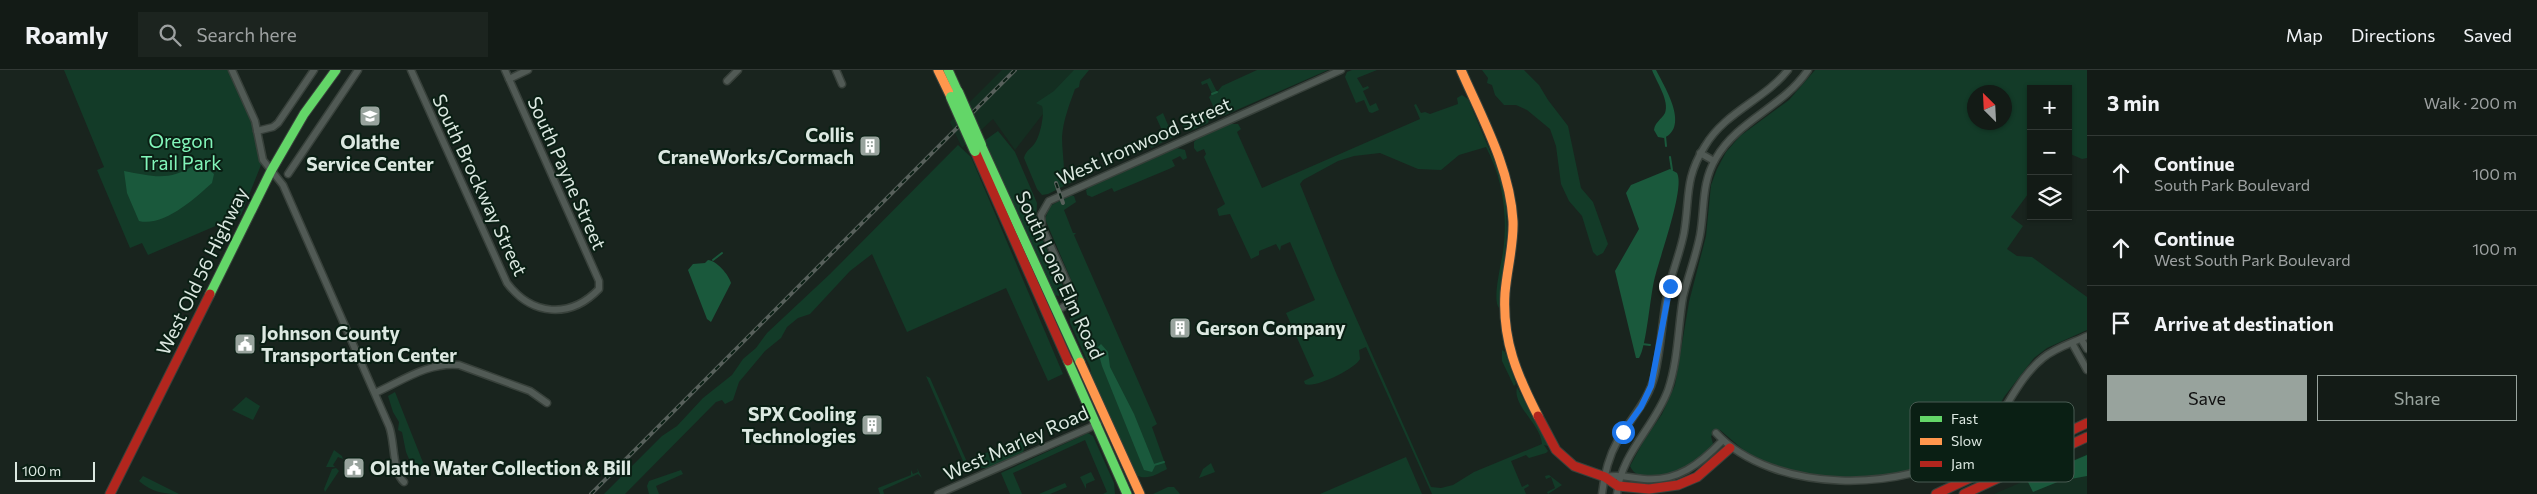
<!DOCTYPE html>
<meta charset="utf-8">
<style>
:root{--surface:#131b16;--page:#1c241f;--text:#f1f3f6;--muted:#9da1a1;--line:#323935;--accent:#98a39d}
body{margin:0;font-family:Commissioner,sans-serif;background:var(--page);color:var(--text)}
.controls{position:absolute;right:15px;top:15px;display:grid;overflow:hidden;border-radius:0px;box-shadow:0 1px 4px #0004}
.controls button{width:45px;height:45px;display:grid;place-items:center;padding:0;border:0;border-bottom:1px solid var(--line);background:var(--surface);color:var(--text);font:25px sans-serif}
.compass{position:absolute;left:1967px;top:15px;width:45px;height:45px;border-radius:50%;background:var(--surface);box-shadow:0 1px 4px #0004;rotate:336deg}
.scale{position:absolute;left:15px;bottom:12px;width:80px;box-sizing:border-box;padding-left:5px;border:2px solid #dce8e1;border-top:0;font-size:14px;line-height:18px;white-space:nowrap;color:#dce8e1;-webkit-text-stroke:4px #0a1f14;paint-order:stroke}
.stop{position:absolute;width:15px;height:15px;margin:-11px;border:4px solid #1a73e8;border-radius:50%;background:#fff}
.stop.end{background:#1a73e8;border-color:#fff;box-shadow:0 1px 5px #0008}
.list{margin:0;padding:0;list-style:none}
h2{display:flex;justify-content:space-between;align-items:center;height:65px;margin:0;padding:0 20px;font-size:21px}
h2 small{font-size:16px;font-weight:400;color:var(--muted)}
.list li{display:grid;grid-template-columns:32px 1fr auto;gap:15px;align-items:center;box-sizing:border-box;height:75px;padding:0 20px;border-top:1px solid var(--line)}
.list b{display:block;font-size:19px;white-space:nowrap}
.list p{margin:0;font-size:16px;white-space:nowrap;color:var(--muted)}
.list em{font-size:16px;font-style:normal;color:var(--muted)}
.actions{display:flex;gap:10px;padding:15px 20px}
.actions a{flex:1;padding:11px 0;border:1px solid var(--accent);border-radius:0px;text-align:center;font-size:18px;color:var(--accent)}
.actions .main{background:var(--accent);color:#111}
.icon{flex:none;width:28px;height:28px;fill:none;stroke:currentColor;stroke-width:2;stroke-linecap:round;stroke-linejoin:round}
.map{position:relative;flex:none;width:2087px;height:424px;overflow:hidden}
header{display:flex;align-items:center;gap:30px;box-sizing:border-box;height:70px;padding:0 25px;background:var(--surface);border-bottom:1px solid var(--line)}
header strong{font-size:24px}
nav{display:flex;gap:28px;margin-inline-start:auto;font-size:18px}
.search{width:350px;height:45px;background:var(--page);display:flex;align-items:center;gap:12px;box-sizing:border-box;padding:0 18px;border-radius:0px;color:var(--muted);font-size:19px}
main{display:flex}
aside{flex:1;background:var(--surface)}
.map>svg:first-child{display:block}
</style>
<header>
<strong>Roamly</strong>
<div class="search"><svg class="icon" aria-label="search" viewBox="0 0 24 24"><circle cx="10" cy="10" r="6"/><path d="M15 15l6 6"/></svg>Search here</div>
<nav><a>Map</a><a>Directions</a><a>Saved</a></nav>
</header>
<main>
<div class="map">
<svg width="2087" height="424" viewBox="0 0 2087 424">
<rect width="100%" height="100%" fill="#19241e"/>
<g fill="#142e21">
<polygon points="1002,0 1077,0 1015,80 993,49 962,78 950,52"/>
<polygon points="2087,384 2087,424 1994,424"/>
</g>
<g fill="#133b28" fill-rule="evenodd">
<polygon points="64,0 232,0 255,51 263,90 241,145 148,185 142,173 130,178 97,100 104,97"/>
<path d="M1074,0H1089L1080,11L1079,17L1075,19C1070,33 1063,50 1062,67C1062,79 1064,91 1064,102L1067,108L1072,106L1074,111L1048,124L1042,125L1037,119L1024,88C1026,80 1031,79 1035,73C1040,66 1045,44 1042,36L1036,33L1054,21Z"/>
<polygon points="1257,0 1328,0 1223,46 1217,45 1209,27 1212,24 1207,13 1202,15 1201,12 1210,8 1217,22 1222,16"/>
<polygon points="1352,0 1377,0 1357,8 1363,18 1368,16 1369,18 1363,21 1370,36 1376,33 1379,40 1372,43 1369,42 1364,30 1356,33 1345,7 1347,2"/>
<polygon points="1482,0 1524,0 1539,15 1548,30 1568,56 1581,118 1593,132 1608,174 1603,183 1597,186 1593,182 1582,146 1569,131 1561,114 1556,76 1550,59 1527,40 1516,35 1504,35 1495,25 1492,15 1487,13 1488,8"/>
<path d="M1815,0H2087V88L2082,89L2068,83V19H2031V120L2011,147L2023,156L2007,179L2017,186L2032,187L2087,227V260L2047,278L2034,288L2004,327L1991,351L1974,370L1952,384L1911,402L1864,412L1781,401L1747,383L1720,360L1711,366L1713,374C1703,393 1642,424 1630,396L1643,372L1662,344L1675,315L1689,232L1706,166L1711,115L1717,99L1726,82L1740,66L1789,30ZM1974,22H2004V52H1974Z"/>
<path d="M1462,25L1468,29L1498,100L1506,131L1507,164L1499,238C1492,230 1501,195 1503,182C1508,146 1503,109 1486,77L1459,85L1441,100L1418,99L1380,83L1354,86L1338,91L1303,110L1300,114L1336,203L1431,417L1441,418L1453,415L1474,402L1542,374C1541,354 1512,336 1517,317L1548,376L1544,375L1548,381L1546,383L1529,388L1526,385L1511,391L1522,417L1528,414L1529,416L1524,419L1526,424H1432L1366,277L1359,280L1360,289C1355,299 1314,319 1305,314L1304,311L1314,306L1286,243L1315,230L1290,172L1281,176L1280,181L1276,174L1259,181V185L1251,189L1230,144L1219,146L1217,139L1225,134L1204,87L1206,84L1204,79L1197,82L1194,78V72L1198,68L1229,54H1238L1241,59L1237,62L1262,118L1420,49L1414,35L1416,34L1421,43L1425,42L1430,44L1458,34L1457,28Z"/>
<polygon points="1204,40 1210,47 1208,53 1190,61 1184,60 1181,50 1185,52 1203,44 1202,41"/>
<polygon points="1163,43 1168,55 1172,54 1175,66 1151,78 1150,75 1165,67 1156,47"/>
<polygon points="998,61 1015,82 1037,133 1036,155 1064,218 1059,226 1054,225 984,71"/>
<polygon points="958,75 971,87 1063,304 1048,311 1006,218 907,262 872,184 850,201 810,244 798,248 787,257 781,268 765,281 739,312 733,330 725,334 722,330 716,332 625,424 604,424 662,366 677,356 703,328 732,305 743,289 756,278 767,263 830,204"/>
<polygon points="1177,78 1185,80 1187,88 1183,90 1180,86 1172,90 1175,96 1169,99 1114,122 1112,118 1092,127 1087,125 1086,120 1089,117"/>
<path d="M1070,125L1074,126L1076,132L1064,140L1073,163H1076L1074,165L1157,354L1152,357L1167,399C1157,404 1147,411 1136,405L1092,308L1090,297L1070,253C1068,241 1079,237 1078,226L1045,149L1050,136L1061,130L1064,133L1063,129Z"/>
<polygon points="1502,280 1505,282 1516,314 1514,316 1502,291"/>
<polygon points="926,306 930,308 970,399 963,391"/>
<polygon points="395,322 424,395 425,401 421,405 415,403 406,382 402,362 398,360 399,352 393,342 388,326"/>
<polygon points="246,327 260,336 253,350 232,340"/>
<polygon points="1088,363 1093,366 1114,413 1115,424 1103,424 1107,422 1085,370 1013,403 1022,424 1010,424 1001,403"/>
<path d="M1017,370L1021,371L1024,378L1023,384C1011,389 988,405 976,395L974,388Z"/>
<polygon points="334,380 342,386 343,389 338,387 333,395 335,397 326,397"/>
<polygon points="1406,387 1422,424 1320,424"/>
<polygon points="1211,393 1215,402 1199,408 1203,399"/>
<polygon points="336,398 339,401 325,422 324,419 332,399"/>
<polygon points="917,398 922,408 918,404 883,420 884,424 880,424 878,418 911,405 911,400 913,404 918,402"/>
<polygon points="681,400 683,404 656,416 659,424 649,424 647,416 649,411"/>
<polygon points="1091,402 1095,410 1086,414 1086,419 1080,407"/>
<polygon points="1549,405 1562,415 1548,424 1547,422 1555,418 1551,407 1546,409 1545,406"/>
<path d="M143,406L179,424C163,424 152,422 139,411Z"/>
<polygon points="1065,413 1067,417 1050,424 1039,424"/>
<polygon points="1168,417 1174,417 1180,424 1153,424"/>
</g>
<g fill="#1a593c">
<path d="M1652,0H1656C1664,16 1690,56 1664,68L1658,67L1654,60C1655,52 1661,50 1665,43C1670,31 1656,11 1652,0Z"/>
<path d="M194,95L204,96L214,104L212,113C194,129 164,157 139,151L127,123L124,101C152,106 169,112 194,95Z"/>
<path d="M1670,99L1677,103C1685,117 1661,184 1656,203C1650,222 1647,276 1639,288H1636L1615,201L1639,159L1626,123L1631,115Z"/>
<path d="M708,190C716,190 729,205 731,213L711,252L707,249L688,200L693,194L705,193Z"/>
<polygon points="1101,274 1108,282 1110,297 1134,344 1155,396 1152,402 1144,400 1102,296 1097,278"/>
<polygon points="2087,385 2087,406 2060,411 2033,422 2028,412 2030,409"/>
</g>
<g fill="none" stroke-linecap="round" stroke-linejoin="round">
<g stroke="#1a593c" stroke-width="2">
<polyline points="1212,24 1217,22"/>
<polyline points="1665,66 1666,76"/>
<polyline points="1670,87 1672,100"/>
<polyline points="713,190 722,183"/>
<polyline points="1642,274 1650,275"/>
<polyline points="1154,395 1164,392"/>
</g>
<g stroke="#38413b" stroke-width="9">
<g id="street">
<path d="M232,0L255,51L263,90L283,115L389,356C395,371 392,402 404,412"/>
<path d="M411,0L507,213C532,246 570,249 599,219V211L505,0"/>
<polyline points="836,0 842,14"/>
<polyline points="509,9 528,0"/>
<polyline points="727,11 738,0"/>
<polyline points="257,61 273,57 278,53 314,0"/>
<polyline points="1700,83 1714,91"/>
<polyline points="288,104 358,0"/>
<polyline points="1057,240 1071,233 1073,225 1042,157 1041,145 1049,131 1341,0"/>
<polyline points="2081,269 2087,279"/>
<polyline points="2072,273 2087,300"/>
<path d="M375,323C402,311 428,292 459,295L530,321L547,333"/>
<path d="M1716,363C1773,424 1905,424 1973,377C2003,353 2013,312 2043,288C2055,278 2072,273 2087,266"/>
<path d="M1605,407C1622,404 1628,408 1644,409C1677,412 1700,394 1722,371"/>
<polyline points="938,424 1098,354"/>
<path d="M1602,424C1604,405 1609,386 1618,370C1631,348 1649,330 1655,304C1661,278 1662,251 1667,225C1671,204 1680,184 1684,163C1690,128 1684,109 1705,76C1725,42 1764,30 1788,0"/>
<path d="M1617,424C1621,383 1654,358 1668,320C1678,291 1678,257 1683,227C1688,206 1696,186 1700,165C1705,137 1701,113 1716,88C1738,50 1783,37 1808,0"/>
</g>
</g>
<g stroke="#38413b" stroke-width="11">
<g id="fast">
<polyline points="948,0 958,22"/>
<polyline points="981,75 1080,292"/>
<polyline points="210,224 271,101 304,44 336,0"/>
<polyline points="1068,291 1127,424"/>
</g>
</g>
<g stroke="#38413b" stroke-width="11">
<g id="slow">
<polyline points="938,0 951,27"/>
<path d="M1461,0C1482,48 1510,98 1513,151C1514,174 1507,199 1505,223C1502,270 1517,305 1538,346"/>
<polyline points="1080,292 1140,424"/>
</g>
</g>
<g stroke="#38413b" stroke-width="11">
<g id="jam">
<polyline points="975,81 1068,291"/>
<polyline points="1538,346 1556,380 1574,396 1605,407 1618,416 1649,419 1678,415 1697,407 1730,378"/>
<polyline points="110,424 210,224"/>
<polyline points="1936,424 2087,353"/>
<polyline points="1964,424 2087,367"/>
</g>
</g>
<use href="#street" stroke="#515a55" stroke-width="6"/>
<use href="#fast" stroke="#63d668" stroke-width="9"/>
<use href="#slow" stroke="#ff974d" stroke-width="9"/>
<use href="#jam" stroke="#b3261e" stroke-width="9"/>
<g stroke="#57605b" stroke-width="4">
<g id="rail">
<polyline points="1056,113 1063,133"/>
<polyline points="591,424 1015,0"/>
</g>
</g>
<use href="#rail" stroke="#0a1f14" stroke-width="2" stroke-dasharray="5.5" stroke-linecap="butt"/>
<g stroke="#38413b" stroke-width="12" stroke-linecap="butt">
<g id="fast-bridge">
<polyline points="958,22 981,75"/>
<polyline points="951,27 975,81"/>
</g>
</g>
<use href="#fast-bridge" stroke="#63d668" stroke-width="10"/>
</g>
<g fill="none" stroke-linecap="round" stroke-linejoin="round">
<polyline stroke="#1a73e8" stroke-width="6" points="1623,362 1641,337 1651,316 1670,216"/>
</g>
<defs>
<g id="school-square" transform="scale(1.125)"><rect x="-9" y="-9" width="18" height="18" rx="4" fill="#98a39d" stroke="#0a1f14"/><path d="M0-5L7-2L0 1L-7-2ZM-4 1L0 2.5L4 1V4Q0 6-4 4Z" fill="#fff"/></g>
<g id="building-square" transform="scale(1.125)"><rect x="-9" y="-9" width="18" height="18" rx="4" fill="#98a39d" stroke="#0a1f14"/><path d="M-4-6H4V6H1V3H-1V6H-4ZM-2.5-4.3h1.7v1.8h-1.7ZM.8-4.3h1.7v1.8H.8ZM-2.5-1h1.7V.8h-1.7ZM.8-1h1.7V.8H.8Z" fill="#fff"/></g>
<g id="civic-square" transform="scale(1.125)"><rect x="-9" y="-9" width="18" height="18" rx="4" fill="#98a39d" stroke="#0a1f14"/><path d="M-.6-6.5H3V-4.5H.6V-3L4-1V1h2V6H-6V1h2V-1L-.6-3ZM-1.2 2.5V6h2.4V2.5Z" fill="#fff"/></g>
</defs>
<g fill-rule="evenodd">
<use href="#school-square" x="370" y="46"/>
<use href="#building-square" x="870" y="76"/>
<use href="#building-square" x="1180" y="258"/>
<use href="#civic-square" x="245" y="274"/>
<use href="#building-square" x="872" y="355"/>
<use href="#civic-square" x="354" y="398"/>
</g>
<g text-anchor="middle" stroke-width="4" stroke-linejoin="round" paint-order="stroke">
<g font-size="19" font-weight="bold" fill="#dce8e1" stroke="#0a1f14" text-anchor="start">
<text x="854" y="72" text-anchor="end">Collis<tspan x="854" dy="22">CraneWorks/Cormach</tspan></text>
<text x="370" y="79" text-anchor="middle">Olathe<tspan x="370" dy="22">Service Center</tspan></text>
<text x="1196" y="265">Gerson Company</text>
<text x="261" y="270">Johnson County<tspan x="261" dy="22">Transportation Center</tspan></text>
<text x="856" y="351" text-anchor="end">SPX Cooling<tspan x="856" dy="22">Technologies</tspan></text>
<text x="370" y="405">Olathe Water Collection &amp; Bill</text>
</g>
<g font-size="19" fill="#82f6ba" stroke="#0a1f14">
<text x="181" y="78">Oregon<tspan x="181" dy="22">Trail Park</tspan></text>
</g>
<g font-size="19" fill="#dce8e1" stroke="#0a1f14">
<text transform="translate(1144 71) rotate(-24)" y="7">West Ironwood Street</text>
<text transform="translate(567 103) rotate(66)" y="7">South Payne Street</text>
<text transform="translate(480 115) rotate(65)" y="7">South Brockway Street</text>
<text transform="translate(202 201) rotate(-64)" y="7">West Old 56 Highway</text>
<text transform="translate(1060 205) rotate(65)" y="7">South Lone Elm Road</text>
<text transform="translate(1016 373) rotate(-24)" y="7">West Marley Road</text>
</g>
</g>
<rect x="1910" y="332" width="164" height="80" rx="8" fill="#0a1f14" stroke="#495b52" stroke-width="1"/>
<rect x="1920" y="346" width="22" height="6" fill="#63d668"/>
<rect x="1920" y="368" width="22" height="7" fill="#ff974d"/>
<rect x="1920" y="391" width="22" height="6" fill="#b3261e"/>
<g font-size="14" fill="#dce8e1">
<text x="1951" y="354">Fast</text>
<text x="1951" y="376">Slow</text>
<text x="1951" y="399">Jam</text>
</g>
</svg>
<div class="controls">
<button>+</button>
<button>−</button>
<button><svg class="icon" aria-label="layers" viewBox="0 0 24 24"><path d="M12 4l9 5-9 5-9-5zM3 14l9 5 9-5"/></svg></button>
</div>
<svg class="compass" viewBox="-18 -18 36 36"><path d="M0-13l5 13h-10z" fill="#e53935"/><path d="M0 13l5-13h-10z" fill="#9da1a1"/></svg>
<div class="scale">100 m</div>
<div class="stop" style="left:1623px;top:362px"></div>
<div class="stop end" style="left:1670px;top:216px"></div>
</div>
<aside>
<h2>3 min<small>Walk · 200 m</small></h2>
<ul class="list">
<li><svg class="icon" aria-label="ahead" viewBox="0 0 24 24"><path d="M12 20V5M6 11l6-6 6 6"/></svg><div><b>Continue</b><p>South Park Boulevard</p></div><em>100 m</em></li>
<li><svg class="icon" aria-label="ahead" viewBox="0 0 24 24"><path d="M12 20V5M6 11l6-6 6 6"/></svg><div><b>Continue</b><p>West South Park Boulevard</p></div><em>100 m</em></li>
<li><svg class="icon" aria-label="arrive" viewBox="0 0 24 24"><path d="M6 21V4h12l-3 4 3 4H6"/></svg><div><b>Arrive at destination</b></div></li>
</ul>
<div class="actions"><a class="main">Save</a><a>Share</a></div>
</aside>
</main>
